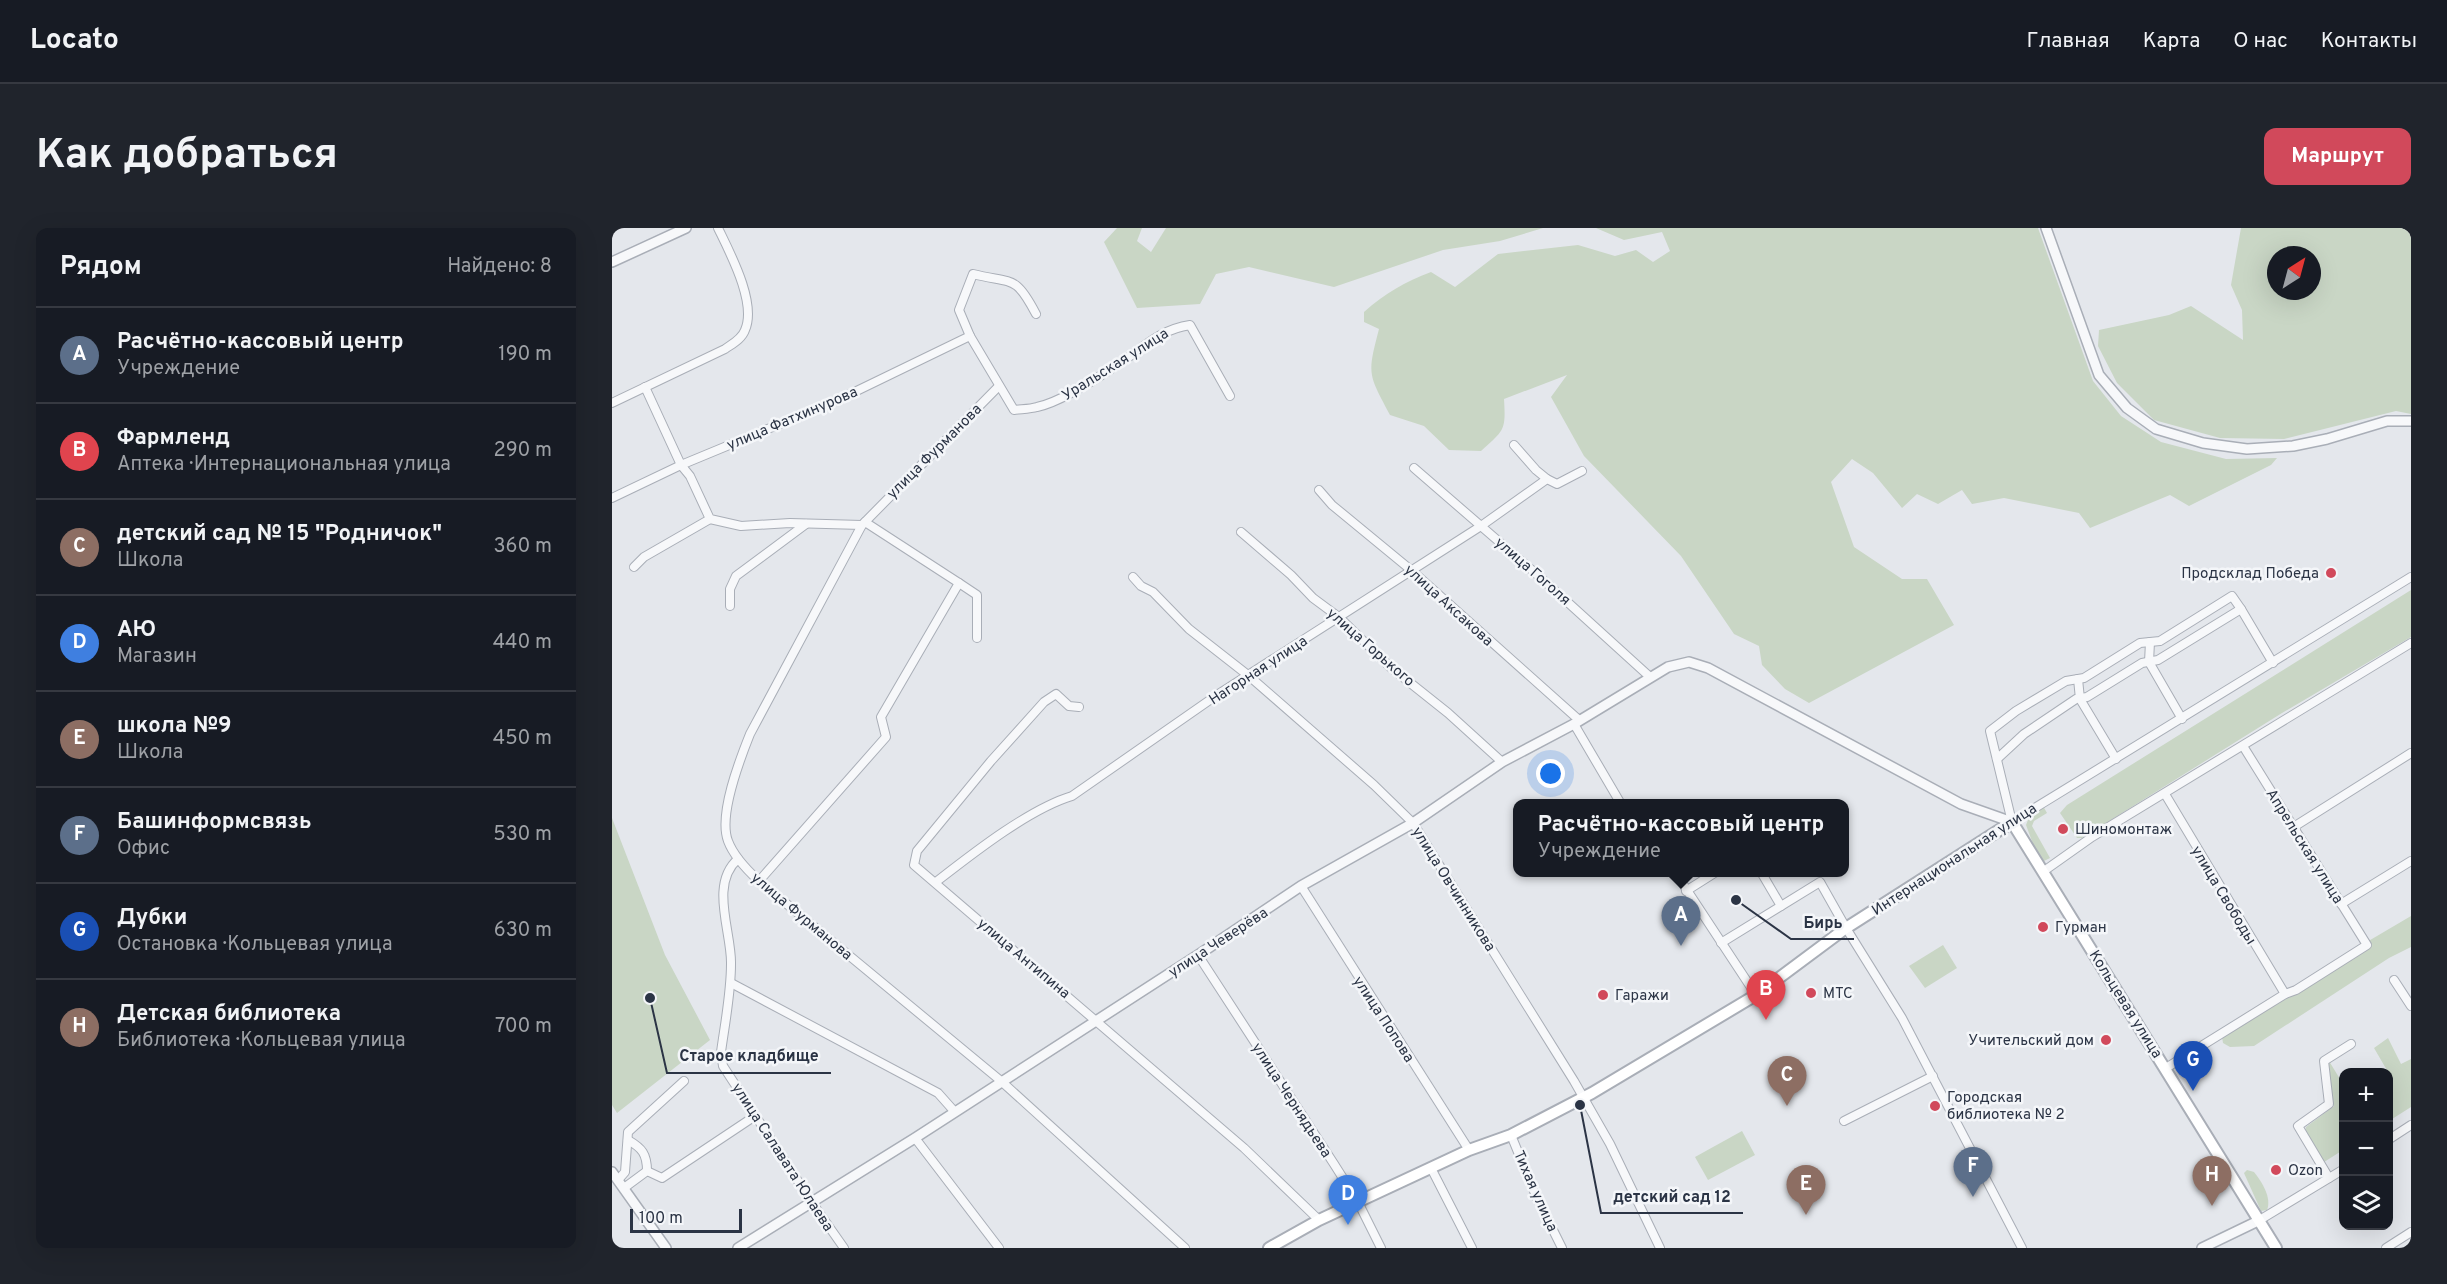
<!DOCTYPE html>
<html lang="ru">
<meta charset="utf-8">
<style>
:root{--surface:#171b24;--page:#20242c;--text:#f1f3f6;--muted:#9ea1a6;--line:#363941;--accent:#d1495b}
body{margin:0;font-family:Overpass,sans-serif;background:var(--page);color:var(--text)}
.controls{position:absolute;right:18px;bottom:18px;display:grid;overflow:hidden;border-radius:12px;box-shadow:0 6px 24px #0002}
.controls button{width:54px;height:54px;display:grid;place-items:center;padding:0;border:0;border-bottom:2px solid var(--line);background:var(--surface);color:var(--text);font:30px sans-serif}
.compass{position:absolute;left:1655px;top:18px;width:54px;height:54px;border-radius:50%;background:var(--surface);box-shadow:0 6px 24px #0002;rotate:36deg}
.scale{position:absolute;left:18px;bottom:15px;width:112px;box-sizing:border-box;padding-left:6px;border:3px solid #2b3445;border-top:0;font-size:16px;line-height:21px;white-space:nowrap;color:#2b3445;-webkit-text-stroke:4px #f4f6f9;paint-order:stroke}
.you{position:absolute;left:939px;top:546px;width:21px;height:21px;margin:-15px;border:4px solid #fff;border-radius:50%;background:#1a73e8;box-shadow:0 0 0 9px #1a73e833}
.badge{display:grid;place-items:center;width:39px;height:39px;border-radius:50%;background:var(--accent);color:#fff;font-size:20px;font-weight:700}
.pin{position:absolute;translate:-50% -50px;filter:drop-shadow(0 2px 3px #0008)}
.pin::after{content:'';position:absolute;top:32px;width:21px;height:18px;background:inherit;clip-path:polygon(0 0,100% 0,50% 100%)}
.popup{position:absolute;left:901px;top:571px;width:336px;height:78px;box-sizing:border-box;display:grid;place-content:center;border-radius:12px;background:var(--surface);filter:drop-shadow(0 2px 4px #0005);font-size:20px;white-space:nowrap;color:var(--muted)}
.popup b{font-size:22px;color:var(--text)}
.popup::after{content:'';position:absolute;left:50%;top:100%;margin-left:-12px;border:12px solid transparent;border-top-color:var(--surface)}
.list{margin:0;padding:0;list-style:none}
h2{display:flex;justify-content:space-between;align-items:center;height:78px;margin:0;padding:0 24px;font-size:26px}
h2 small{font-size:20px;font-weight:400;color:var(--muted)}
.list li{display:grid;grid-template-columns:39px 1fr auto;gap:18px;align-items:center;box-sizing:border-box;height:96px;padding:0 24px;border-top:2px solid var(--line)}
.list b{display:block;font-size:22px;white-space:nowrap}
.list p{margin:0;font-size:20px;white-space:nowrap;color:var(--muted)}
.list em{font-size:20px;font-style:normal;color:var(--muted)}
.icon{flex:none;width:33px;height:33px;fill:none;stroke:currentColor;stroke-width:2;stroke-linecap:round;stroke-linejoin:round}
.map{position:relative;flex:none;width:1799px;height:1020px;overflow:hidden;border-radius:12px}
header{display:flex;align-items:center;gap:36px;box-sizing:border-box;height:84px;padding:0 30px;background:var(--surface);border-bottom:2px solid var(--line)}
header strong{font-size:28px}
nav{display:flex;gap:33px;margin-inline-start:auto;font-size:21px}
.intro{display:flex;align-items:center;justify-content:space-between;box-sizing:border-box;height:144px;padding:0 36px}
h1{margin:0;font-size:42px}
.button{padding:15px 27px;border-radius:12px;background:var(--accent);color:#fff;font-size:21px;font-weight:700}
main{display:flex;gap:36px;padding:0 36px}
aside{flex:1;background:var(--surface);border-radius:12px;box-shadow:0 6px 24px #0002}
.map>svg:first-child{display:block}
</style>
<header>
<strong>Locato</strong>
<nav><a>Главная</a><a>Карта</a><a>О нас</a><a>Контакты</a></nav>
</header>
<div class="intro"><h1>Как добраться</h1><a class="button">Маршрут</a></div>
<main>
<aside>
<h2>Рядом<small>Найдено: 8</small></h2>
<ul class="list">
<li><span class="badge" style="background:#5c6f8a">A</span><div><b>Расчётно-кассовый центр</b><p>Учреждение</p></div><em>190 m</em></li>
<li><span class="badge" style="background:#e0444e">B</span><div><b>Фармленд</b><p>Аптека · Интернациональная улица</p></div><em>290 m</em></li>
<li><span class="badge" style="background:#8d6e63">C</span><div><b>детский сад № 15 &quot;Родничок&quot;</b><p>Школа</p></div><em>360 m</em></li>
<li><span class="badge" style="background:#3f7fe0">D</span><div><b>АЮ</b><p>Магазин</p></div><em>440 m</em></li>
<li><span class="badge" style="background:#8d6e63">E</span><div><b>школа №9</b><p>Школа</p></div><em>450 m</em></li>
<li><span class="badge" style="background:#5c6f8a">F</span><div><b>Башинформсвязь</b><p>Офис</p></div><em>530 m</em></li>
<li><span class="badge" style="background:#1a4fb4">G</span><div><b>Дубки</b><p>Остановка · Кольцевая улица</p></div><em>630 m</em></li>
<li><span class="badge" style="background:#8d6e63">H</span><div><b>Детская библиотека</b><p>Библиотека · Кольцевая улица</p></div><em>700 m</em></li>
</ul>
</aside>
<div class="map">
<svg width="1799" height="1020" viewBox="0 0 1799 1020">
<rect width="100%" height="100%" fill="#e4e7ec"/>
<g fill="#c9d6c5" fill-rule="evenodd">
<polygon points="505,0 530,0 525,13 539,24 554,0 931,0 888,13 831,22 722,59 637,39 604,46 588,76 525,80 492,14"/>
<path d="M984,0H1426L1481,153L1509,188L1549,214L1614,231L1665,230L1659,237L1577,278L1558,267L1478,300L1467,285L1392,270L1360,276L1350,262L1326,276L1305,266L1290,280L1261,245L1240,231L1219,254L1242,319L1290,351H1315L1342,397L1197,475L1173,461L1150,437L1147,418L1122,406L1069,328L972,228L939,169L955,147L892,171C894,203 892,202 869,223L837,222L812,198L778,187C756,145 755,147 767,101L752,94V84C773,65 793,54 819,44L843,59L886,26L966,17L1003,28L1024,22L1041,34L1058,23L1050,4L1012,12Z"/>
<path d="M1629,0H1799V186L1784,183L1672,211L1608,210L1542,192L1505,155L1486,118L1487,102L1557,87L1579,78L1631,112L1630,82L1619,57ZM1664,27H1700V63H1664Z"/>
<polygon points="1799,362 1799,409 1670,485 1470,610 1465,610 1448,585 1455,577"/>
<polygon points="1431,578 1435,585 1422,593 1420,598 1438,630 1432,633 1421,616 1414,597 1419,584"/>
<polygon points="0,590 53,727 98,812 5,885 0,877"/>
<polygon points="1799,688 1799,719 1777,730 1642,818 1618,819 1611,815 1610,809 1748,718"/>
<polygon points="1331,717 1345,740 1313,760 1297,738"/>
<polygon points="1776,810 1789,836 1799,831 1799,879 1777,893 1776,844 1762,820"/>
<path d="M1717,833L1731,856V866L1728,868L1731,873V922L1709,936L1693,904L1694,899L1722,878C1716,861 1713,850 1717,833Z"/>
<polygon points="1130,903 1143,927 1096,952 1083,929"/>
<path d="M1635,942L1642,944C1650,954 1660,970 1655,982L1649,983L1632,945Z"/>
</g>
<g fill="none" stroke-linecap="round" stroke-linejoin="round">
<g stroke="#a9aeb7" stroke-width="10">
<g id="minor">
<path d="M424,86C403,46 401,56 361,46L347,82L358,108L402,182C410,181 418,181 425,179C450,174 492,146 514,131C535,116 551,101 578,97L618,168"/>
<path d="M387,158L250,297L138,506C128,531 106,587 116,613C122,629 135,642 147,653L389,853L573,1020"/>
<polyline points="33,159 69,237 78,248 98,291 129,298 178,295 250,297"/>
<path d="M0,175L113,121C120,116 130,111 133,102C145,75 118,25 106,0"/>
<polyline points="902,217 924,242 935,251"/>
<polyline points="802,240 929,350 1038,449"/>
<polyline points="707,262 720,277 799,342 967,492"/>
<polyline points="0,270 69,237 228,171 358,108"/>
<polyline points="629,304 679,347 701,370 728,390 777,438 836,485 890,534"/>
<polyline points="22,339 32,329 98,291"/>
<polyline points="521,349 529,358 541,364 577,401 637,448 762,557 801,595 962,853 998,916 1048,1020"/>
<polyline points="347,355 365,367 365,410"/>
<polyline points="118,378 118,361 124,348 194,296"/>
<polyline points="1629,381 1620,368 1548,413 1528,415 1472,450 1454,453 1404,483 1378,503 1400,594 1799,349"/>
<polyline points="1538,414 1537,434 1570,491"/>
<polyline points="1466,451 1468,471 1504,531"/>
<polyline points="467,479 457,478 444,466 432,474 379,533 305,623 302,637 632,920 707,992"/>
<polyline points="962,496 1009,576"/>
<polyline points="1385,531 1412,506 1464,471 1475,469 1530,435 1546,432 1629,381 1661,435"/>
<polyline points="1553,566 1673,766"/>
<polyline points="1680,600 1799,525"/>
<path d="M126,631C97,656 120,705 119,736C119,765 113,795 109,824L111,838L199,973L232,1020"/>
<polyline points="1432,643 1480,609 1799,415"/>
<polyline points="1063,644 1144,767"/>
<polyline points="1149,644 1169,678"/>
<polyline points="147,653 274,509 269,489 347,355 253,294"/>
<path d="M324,654C360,626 417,581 460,568L605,467L869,298L935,251L945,256L970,243"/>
<polyline points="689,658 857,922"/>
<polyline points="1074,663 1104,644"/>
<polyline points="1729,676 1799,633"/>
<polyline points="1109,715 1208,654 1234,700 1290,790 1410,1020"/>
<polyline points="586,727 722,936 746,974 769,1020"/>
<polyline points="1782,752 1799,778"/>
<polyline points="119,755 326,865 342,883"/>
<polyline points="1554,840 1673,766 1684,762 1755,717 1631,518"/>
<polyline points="1232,893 1321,848"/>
<polyline points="899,907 924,968 950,1020"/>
<polyline points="303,910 387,1020"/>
<path d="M16,912C30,920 35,926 35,943"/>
<polyline points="1776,912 1799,897"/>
<polyline points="819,940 860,1020"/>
<polyline points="1717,950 1686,898 1717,876 1712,833 1739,816"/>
<polyline points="6,952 13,944 16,904 72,853"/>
<polyline points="12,960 35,943 50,950 143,888"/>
<polyline points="1646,993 1732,941"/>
<polyline points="1774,1020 1799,1004"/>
</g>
</g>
<g stroke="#a9aeb7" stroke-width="12">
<g id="tertiary">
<polyline points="1434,0 1487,147 1515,180 1544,201 1591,215 1635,221 1681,218 1715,211 1775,193 1799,193"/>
<polyline points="0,34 74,0"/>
<polyline points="0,944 54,1020"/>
<polyline points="126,1020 303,910 586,727 689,658 801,595 890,534 962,496 1056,439 1077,434 1096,440 1349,576 1400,594"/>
<polyline points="1590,1020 1646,993"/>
</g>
</g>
<g stroke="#a9aeb7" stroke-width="14">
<polyline id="secondary" points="657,1020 707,992 857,922 899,907 980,865 1144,767 1234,700 1400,594 1664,1020"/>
</g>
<use href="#minor" stroke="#f7f8fa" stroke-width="8"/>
<use href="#tertiary" stroke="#f7f8fa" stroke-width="9"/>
<use href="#secondary" stroke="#fff" stroke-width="10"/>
</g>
<g fill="#d1495b" stroke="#f4f6f9" stroke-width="2">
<circle cx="1719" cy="345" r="6"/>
<circle cx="1451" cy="601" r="6"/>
<circle cx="1431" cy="699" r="6"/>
<circle cx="1199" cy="765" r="6"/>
<circle cx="991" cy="767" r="6"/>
<circle cx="1494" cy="812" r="6"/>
<circle cx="1323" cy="878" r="6"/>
<circle cx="1664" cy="942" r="6"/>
</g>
<g text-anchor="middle" stroke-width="5" stroke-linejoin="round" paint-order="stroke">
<g font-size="15" fill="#2b3445" stroke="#f4f6f9">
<text transform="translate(503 136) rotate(-32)" y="5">Уральская улица</text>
<text transform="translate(180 190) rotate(-23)" y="5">улица Фатхинурова</text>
<text transform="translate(322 223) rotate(-45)" y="5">улица Фурманова</text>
<text transform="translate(921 343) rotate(41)" y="5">улица Гоголя</text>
<text transform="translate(837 377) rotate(42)" y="5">улица Аксакова</text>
<text transform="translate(759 419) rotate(41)" y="5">улица Горького</text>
<text transform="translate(646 442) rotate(-33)" y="5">Нагорная улица</text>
<text transform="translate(1693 618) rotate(58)" y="5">Апрельская улица</text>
<text transform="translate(1342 631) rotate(-33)" y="5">Интернациональная улица</text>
<text transform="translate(842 661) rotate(58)" y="5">улица Овчинникова</text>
<text transform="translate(1612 667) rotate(59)" y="5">улица Свободы</text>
<text transform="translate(190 688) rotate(40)" y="5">улица Фурманова</text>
<text transform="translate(606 714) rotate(-33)" y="5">улица Чеверёва</text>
<text transform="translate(412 730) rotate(40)" y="5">улица Антипина</text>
<text transform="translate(1514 776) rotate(58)" y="5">Кольцевая улица</text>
<text transform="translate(772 791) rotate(57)" y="5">улица Попова</text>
<text transform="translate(680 872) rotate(57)" y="5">улица Чернядьева</text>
<text transform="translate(171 929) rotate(57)" y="5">улица Салавата Юлаева</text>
<text transform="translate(924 963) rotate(66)" y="5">Тихая улица</text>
</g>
<g font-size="15" fill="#2b3445" stroke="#f4f6f9" text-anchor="start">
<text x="1707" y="350" text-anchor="end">Продсклад Победа</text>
<text x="1463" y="606">Шиномонтаж</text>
<text x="1443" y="704">Гурман</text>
<text x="1211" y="770">МТС</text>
<text x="1003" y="772">Гаражи</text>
<text x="1482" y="817" text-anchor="end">Учительский дом</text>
<text x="1335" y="874">Городская<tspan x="1335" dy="17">библиотека № 2</tspan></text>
<text x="1676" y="947">Ozon</text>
</g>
</g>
<path fill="none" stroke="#2b3445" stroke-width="2" d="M1124 672L1179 711H1242M38 770L55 845H219M968 877L989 985H1131"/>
<g fill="#2b3445" stroke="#f4f6f9" stroke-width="2">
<circle cx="1124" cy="672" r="6"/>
<circle cx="38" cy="770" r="6"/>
<circle cx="968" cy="877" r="6"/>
</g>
<g font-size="16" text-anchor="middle" font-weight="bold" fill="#2b3445" stroke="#f4f6f9" stroke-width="5" stroke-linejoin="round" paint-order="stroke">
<text x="1211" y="700">Бирь</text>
<text x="137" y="833">Старое кладбище</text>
<text x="1060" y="974">детский сад 12</text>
</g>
</svg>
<div class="controls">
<button>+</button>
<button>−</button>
<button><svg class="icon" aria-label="layers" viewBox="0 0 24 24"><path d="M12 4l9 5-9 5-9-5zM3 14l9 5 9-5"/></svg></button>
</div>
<svg class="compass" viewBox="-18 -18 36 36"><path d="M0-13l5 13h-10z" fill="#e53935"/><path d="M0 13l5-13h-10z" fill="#9ea1a6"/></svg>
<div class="scale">100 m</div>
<div class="you"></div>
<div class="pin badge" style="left:1069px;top:718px;background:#5c6f8a">A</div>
<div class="popup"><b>Расчётно-кассовый центр</b>Учреждение</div>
<div class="pin badge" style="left:1154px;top:792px;background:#e0444e">B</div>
<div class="pin badge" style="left:1175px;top:878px;background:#8d6e63">C</div>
<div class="pin badge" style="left:736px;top:997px;background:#3f7fe0">D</div>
<div class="pin badge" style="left:1194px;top:987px;background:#8d6e63">E</div>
<div class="pin badge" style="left:1361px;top:969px;background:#5c6f8a">F</div>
<div class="pin badge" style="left:1581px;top:863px;background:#1a4fb4">G</div>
<div class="pin badge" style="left:1600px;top:978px;background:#8d6e63">H</div>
</div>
</main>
